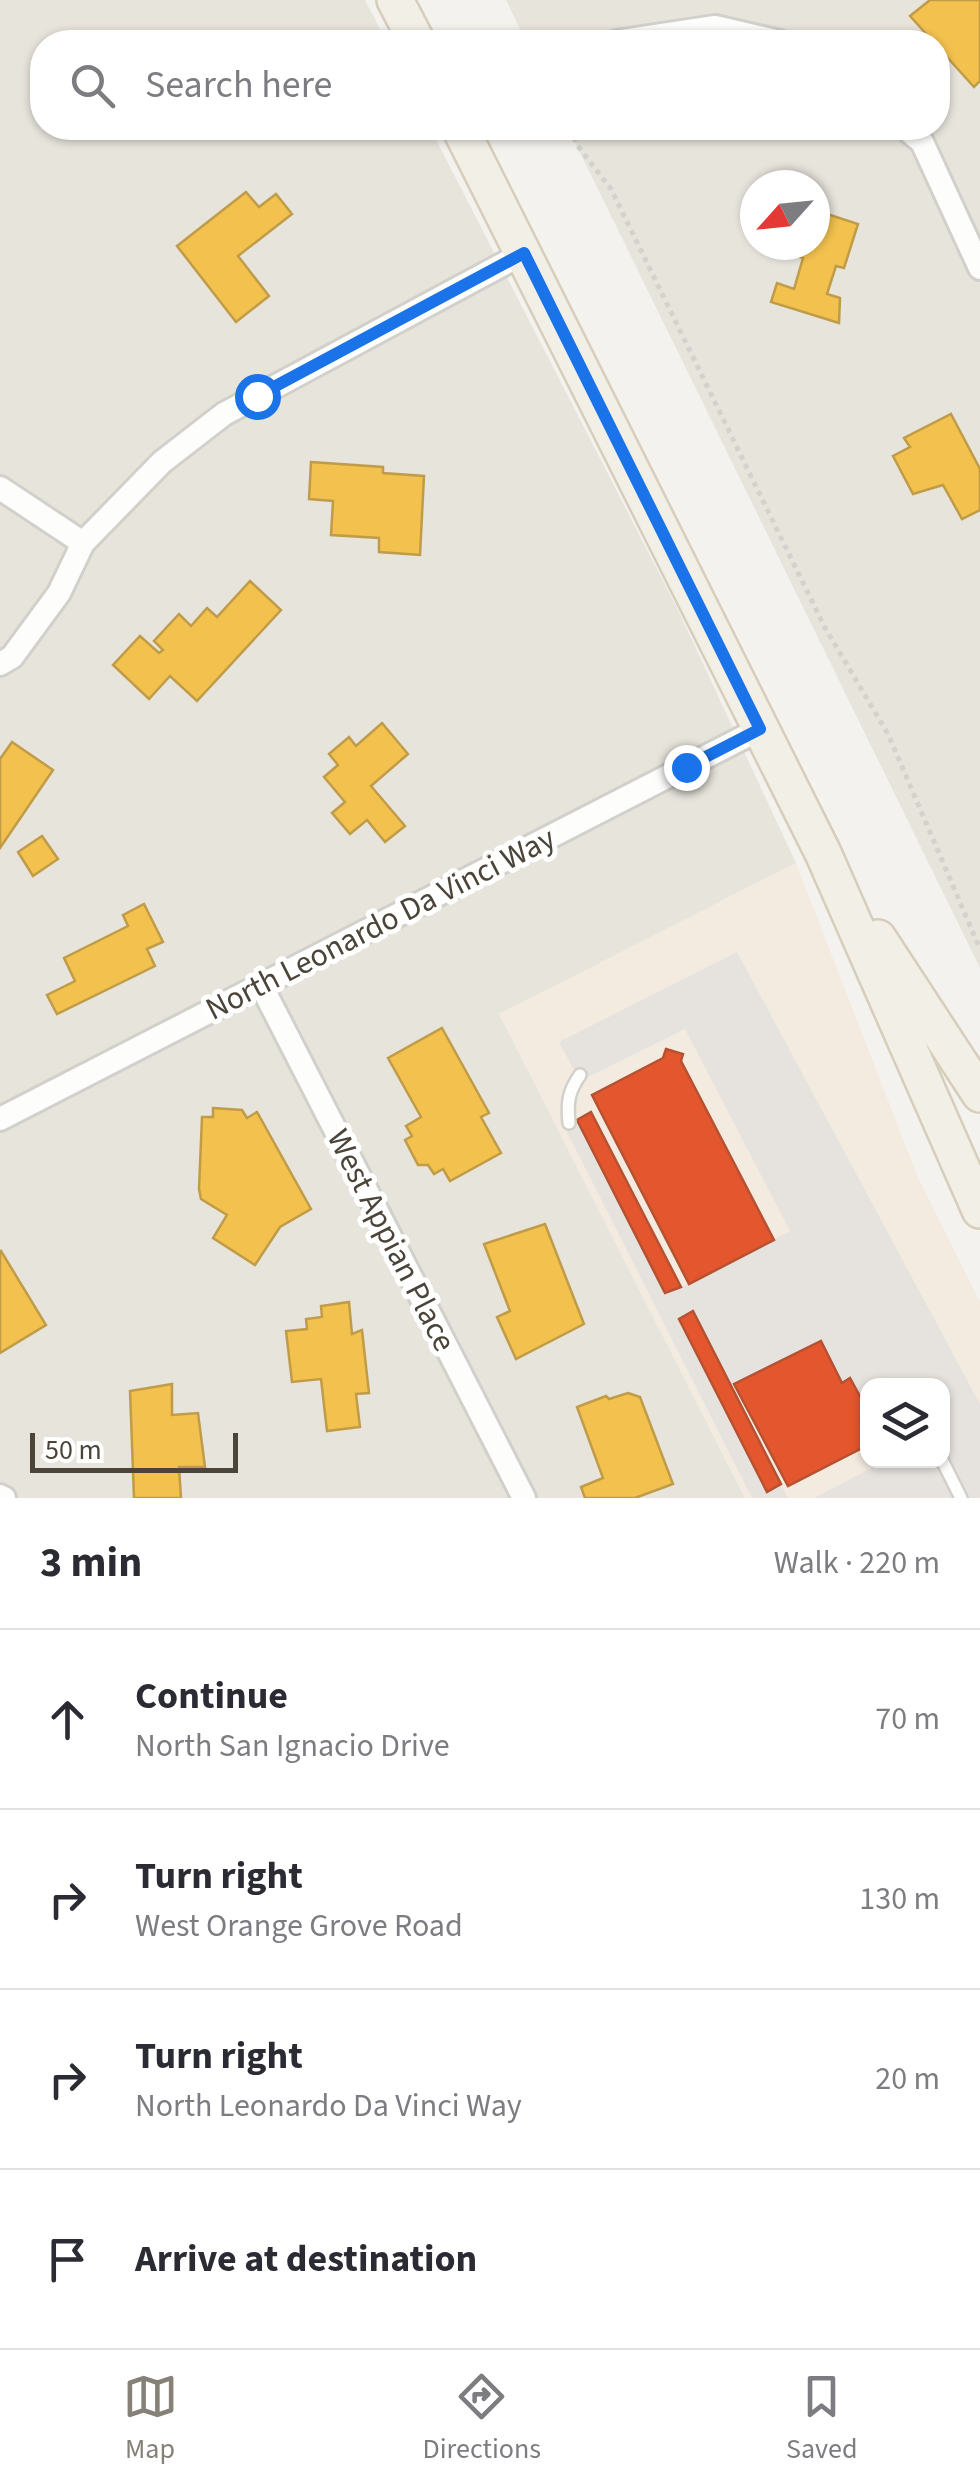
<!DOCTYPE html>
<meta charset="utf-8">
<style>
:root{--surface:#fff;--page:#f2f2f3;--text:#2b2b33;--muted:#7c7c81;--line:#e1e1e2;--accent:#868178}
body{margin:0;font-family:"Source Sans 3",sans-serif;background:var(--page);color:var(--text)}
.controls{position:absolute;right:30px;bottom:30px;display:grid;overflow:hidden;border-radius:20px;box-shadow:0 2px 8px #0004}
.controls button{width:90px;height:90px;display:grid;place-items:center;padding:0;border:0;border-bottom:2px solid var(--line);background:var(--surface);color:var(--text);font:50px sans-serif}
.compass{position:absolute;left:740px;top:170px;width:90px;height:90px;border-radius:50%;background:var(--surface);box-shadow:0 2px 8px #0004;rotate:243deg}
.scale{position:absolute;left:30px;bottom:25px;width:208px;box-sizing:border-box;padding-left:10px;border:5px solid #4b4439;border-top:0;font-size:28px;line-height:35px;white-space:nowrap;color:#4b4439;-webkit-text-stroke:8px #fff;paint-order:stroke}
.stop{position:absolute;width:30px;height:30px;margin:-22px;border:8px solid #1a73e8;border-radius:50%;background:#fff}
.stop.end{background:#1a73e8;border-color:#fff;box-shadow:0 2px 10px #0008}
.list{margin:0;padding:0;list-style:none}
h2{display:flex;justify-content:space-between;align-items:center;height:130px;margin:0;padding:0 40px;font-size:42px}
h2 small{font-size:32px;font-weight:400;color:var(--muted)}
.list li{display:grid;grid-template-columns:65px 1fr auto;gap:30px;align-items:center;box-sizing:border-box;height:180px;padding:0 40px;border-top:2px solid var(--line)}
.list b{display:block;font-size:38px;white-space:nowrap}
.list p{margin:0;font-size:32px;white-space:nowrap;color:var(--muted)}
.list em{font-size:32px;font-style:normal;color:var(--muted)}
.icon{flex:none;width:55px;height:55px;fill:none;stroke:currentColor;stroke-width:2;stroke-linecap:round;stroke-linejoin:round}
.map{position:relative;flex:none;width:980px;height:1498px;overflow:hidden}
.search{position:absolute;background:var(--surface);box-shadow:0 2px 8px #0004;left:30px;right:30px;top:30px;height:110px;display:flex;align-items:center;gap:25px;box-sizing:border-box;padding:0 35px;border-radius:40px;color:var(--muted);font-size:38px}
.sheet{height:850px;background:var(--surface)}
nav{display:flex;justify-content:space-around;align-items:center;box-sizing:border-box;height:140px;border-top:2px solid var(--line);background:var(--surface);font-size:28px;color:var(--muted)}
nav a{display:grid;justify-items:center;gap:5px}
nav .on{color:var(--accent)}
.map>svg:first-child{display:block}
</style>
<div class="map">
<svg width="980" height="1498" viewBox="0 0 980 1498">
<rect width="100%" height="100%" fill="#f4f2ee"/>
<g fill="#e7e4dc" fill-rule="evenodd">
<polygon points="0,0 365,0 387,42 42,42 42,128 430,128 678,610 796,863 500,1014 745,1498 0,1498"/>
<path d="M506,0H980V968L568,128H938V42H526ZM755,185H815V245H755Z"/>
</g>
<path fill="#f3ebdf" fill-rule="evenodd" d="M796,863L917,1175L980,1302V1498H745L499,1014ZM868,1386H942V1460H868Z"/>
<polygon fill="#e6e3df" points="737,952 980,1404 980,1498 814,1498 885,1461 942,1460 942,1386 868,1386 867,1411 851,1378 842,1383 821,1341 731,1384 788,1498 752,1498 565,1128 591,1112 681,1287 790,1231 685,1029 580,1081 559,1042"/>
<g fill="#f2c14e" stroke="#c09c48" stroke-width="2.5">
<polygon points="930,0 980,0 980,81 974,87 910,16"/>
<polygon points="162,33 222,35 222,42 161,42"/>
<polygon points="246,192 259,207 276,194 292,214 238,256 269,296 236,322 177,246"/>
<polygon points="818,211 858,224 844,268 836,266 827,294 840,298 839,323 771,302 777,283 794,289 803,258 790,254 792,245 815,245"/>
<polygon points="951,414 980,469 980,510 962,519 943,485 913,494 893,456 910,447 904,438"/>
<polygon points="311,462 383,467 383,473 424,476 420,555 379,552 379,538 331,535 333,501 309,499"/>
<polygon points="250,581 281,610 197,701 170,676 149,699 113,665 140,636 159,653 163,650 154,641 179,614 191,626 207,608 217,617"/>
<polygon points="382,723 408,754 371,786 405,826 385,842 367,820 350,834 332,813 345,802 324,777 338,765 329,754 349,737 356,746"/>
<polygon points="12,742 53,770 0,848 0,759"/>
<polygon points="42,836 58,859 33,876 18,852"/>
<polygon points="144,904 163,942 147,949 155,966 57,1014 47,995 75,981 64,958 128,926 123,915"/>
<polygon points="442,1028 489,1113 481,1117 501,1153 450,1181 443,1169 434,1174 428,1165 418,1165 405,1140 412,1136 406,1126 421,1117 388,1058"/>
<polygon points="213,1108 242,1110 247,1118 257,1112 311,1209 280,1227 255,1265 213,1238 227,1215 201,1199 199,1189 202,1117 213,1117"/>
<polygon points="545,1224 584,1324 516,1359 497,1317 510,1311 484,1244"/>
<polygon points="1,1251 46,1325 0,1353 0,1252"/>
<polygon points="349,1302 352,1334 362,1330 369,1393 356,1394 360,1427 327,1431 321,1379 292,1382 286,1331 307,1329 306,1319 322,1317 321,1306"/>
<polygon points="172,1384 172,1415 198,1413 205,1467 179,1467 181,1498 134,1498 130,1391"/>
<polygon points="628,1393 640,1397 673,1484 635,1498 585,1498 581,1487 603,1478 577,1407 606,1396 609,1399"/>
</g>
<g fill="#e4572e" stroke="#b65131" stroke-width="2.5">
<polygon points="666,1049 683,1054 681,1061 774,1240 689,1284 592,1095 663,1058"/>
<polygon points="591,1112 681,1287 665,1293 577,1120"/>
<polygon points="693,1311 781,1484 767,1492 679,1319"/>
<polygon points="821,1341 842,1383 850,1378 868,1411 868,1417 861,1420 868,1432 868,1445 788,1486 734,1384"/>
</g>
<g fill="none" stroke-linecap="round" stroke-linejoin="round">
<g stroke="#d2d0cb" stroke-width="16">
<g id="service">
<path d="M569,1123C567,1103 568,1092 580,1075"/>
<polyline points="942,1460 961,1498"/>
</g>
</g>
<g stroke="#d2d0cb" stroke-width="28">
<g id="minor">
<polyline points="616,42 715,27 780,42"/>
<polyline points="905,128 922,142 980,268"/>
<polyline points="0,488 83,543"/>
<polyline points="0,664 12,657 59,593 83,543 162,462 224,414 524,253"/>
<polyline points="260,983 524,1498"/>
<polyline points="0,1119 760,729"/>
<polyline points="0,1496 4,1498"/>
</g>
</g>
<g stroke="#d6cebb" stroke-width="40">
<g id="primary">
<polyline points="395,0 417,42"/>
<polyline points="460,128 823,853 980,1210"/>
<polyline points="878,938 980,1094"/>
</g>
</g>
<polyline stroke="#d3d2cc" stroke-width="5" stroke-dasharray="5 5" stroke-linecap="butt" points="570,128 577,145 611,189 824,626 888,734 980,949"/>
<use href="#service" stroke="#fdfdfc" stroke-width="11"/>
<use href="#minor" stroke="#fdfdfc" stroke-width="22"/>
<use href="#primary" stroke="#f2efe6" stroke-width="35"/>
</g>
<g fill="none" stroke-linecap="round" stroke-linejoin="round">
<polyline stroke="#1a73e8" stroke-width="12" points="257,396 524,253 760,729 686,767"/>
</g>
<g text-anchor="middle" stroke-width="10" stroke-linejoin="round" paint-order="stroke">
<g font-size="32" fill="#4b4439" stroke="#fff">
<text transform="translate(380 923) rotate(-27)" y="11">North Leonardo Da Vinci Way</text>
<text transform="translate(392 1240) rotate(63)" y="11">West Appian Place</text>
</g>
</g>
</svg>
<div class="controls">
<button><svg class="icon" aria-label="layers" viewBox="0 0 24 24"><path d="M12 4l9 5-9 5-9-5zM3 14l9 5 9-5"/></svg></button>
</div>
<svg class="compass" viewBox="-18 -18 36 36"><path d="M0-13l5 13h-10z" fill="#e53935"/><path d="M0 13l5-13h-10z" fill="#7c7c81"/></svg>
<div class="scale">50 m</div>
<div class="stop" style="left:257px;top:396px"></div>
<div class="stop end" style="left:686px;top:767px"></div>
<div class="search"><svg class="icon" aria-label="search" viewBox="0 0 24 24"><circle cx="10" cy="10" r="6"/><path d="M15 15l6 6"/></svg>Search here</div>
</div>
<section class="sheet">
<h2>3 min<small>Walk · 220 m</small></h2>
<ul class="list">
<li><svg class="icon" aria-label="ahead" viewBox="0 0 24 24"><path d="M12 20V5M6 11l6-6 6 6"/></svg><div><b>Continue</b><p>North San Ignacio Drive</p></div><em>70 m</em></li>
<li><svg class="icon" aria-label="right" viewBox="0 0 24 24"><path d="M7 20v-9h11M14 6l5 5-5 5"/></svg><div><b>Turn right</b><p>West Orange Grove Road</p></div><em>130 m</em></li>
<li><svg class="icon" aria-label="right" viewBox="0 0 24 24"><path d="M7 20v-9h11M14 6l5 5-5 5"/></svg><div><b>Turn right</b><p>North Leonardo Da Vinci Way</p></div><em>20 m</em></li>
<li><svg class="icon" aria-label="arrive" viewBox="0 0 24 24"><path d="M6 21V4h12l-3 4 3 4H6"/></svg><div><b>Arrive at destination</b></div></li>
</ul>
</section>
<nav>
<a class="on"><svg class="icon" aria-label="map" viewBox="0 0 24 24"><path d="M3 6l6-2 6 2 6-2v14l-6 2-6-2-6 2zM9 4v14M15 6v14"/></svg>Map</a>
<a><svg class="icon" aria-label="directions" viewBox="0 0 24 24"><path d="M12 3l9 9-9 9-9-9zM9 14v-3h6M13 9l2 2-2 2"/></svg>Directions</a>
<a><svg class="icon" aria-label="saved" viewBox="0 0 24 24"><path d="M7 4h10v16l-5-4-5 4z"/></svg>Saved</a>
</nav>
